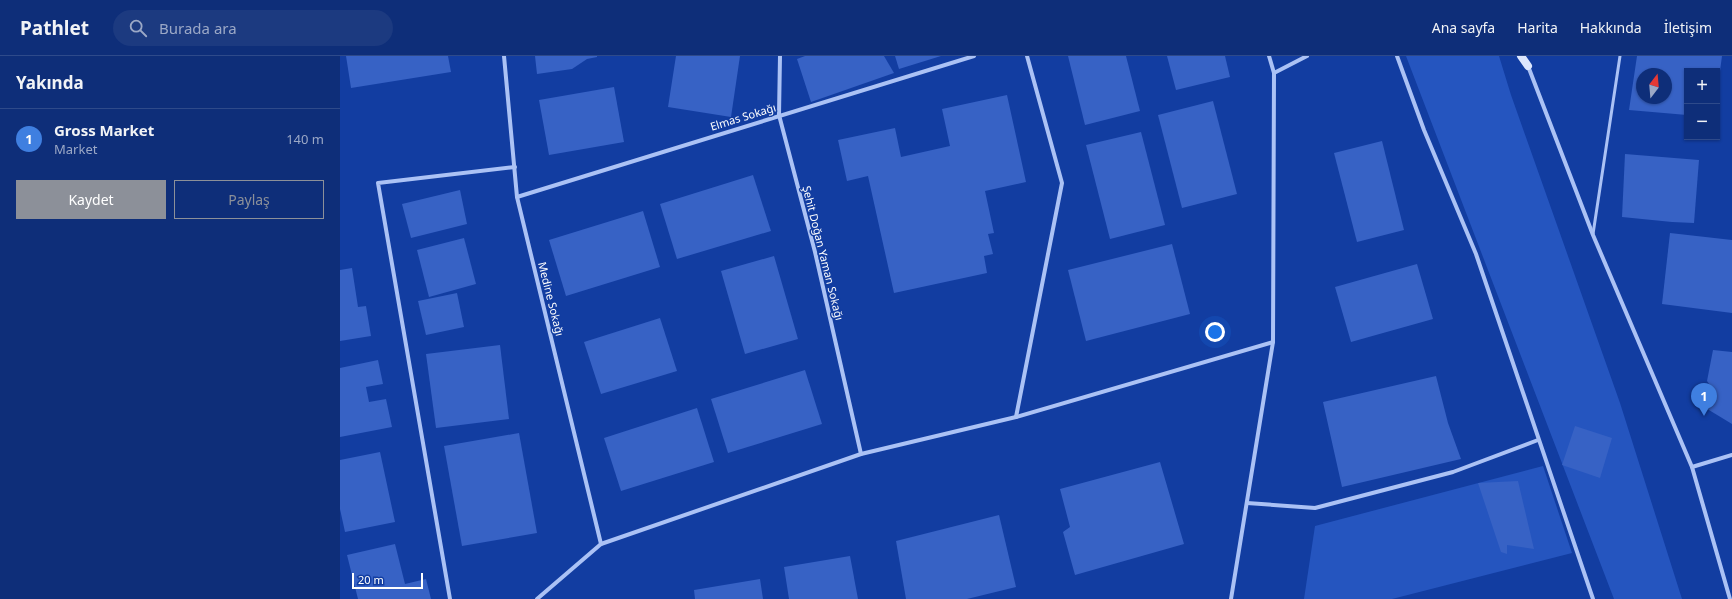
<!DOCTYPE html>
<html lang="tr">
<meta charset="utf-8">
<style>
:root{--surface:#0e2e79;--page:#1c3a80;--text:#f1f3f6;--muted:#9ba8c6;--line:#2e4a8a;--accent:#8c9099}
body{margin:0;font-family:"Noto Sans",sans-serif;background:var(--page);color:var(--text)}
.controls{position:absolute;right:12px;top:12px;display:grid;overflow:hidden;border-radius:0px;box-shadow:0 1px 3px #0004}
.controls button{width:36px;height:36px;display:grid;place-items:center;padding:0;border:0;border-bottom:1px solid var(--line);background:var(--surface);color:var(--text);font:20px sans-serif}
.compass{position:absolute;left:1296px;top:12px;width:36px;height:36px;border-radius:50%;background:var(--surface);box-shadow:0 1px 3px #0004;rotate:16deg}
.scale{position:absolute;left:12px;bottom:10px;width:71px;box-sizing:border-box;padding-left:4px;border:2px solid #fff;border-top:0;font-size:11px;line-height:14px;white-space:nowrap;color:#fff;-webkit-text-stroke:3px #123da1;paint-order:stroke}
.you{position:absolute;left:875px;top:276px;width:14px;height:14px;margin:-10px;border:3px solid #fff;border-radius:50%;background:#1a73e8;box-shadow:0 0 0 6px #1a73e833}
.badge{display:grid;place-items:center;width:26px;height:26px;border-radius:50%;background:var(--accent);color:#fff;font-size:13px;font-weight:700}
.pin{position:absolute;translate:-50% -33px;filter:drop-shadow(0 1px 2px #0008)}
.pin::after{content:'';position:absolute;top:21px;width:14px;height:12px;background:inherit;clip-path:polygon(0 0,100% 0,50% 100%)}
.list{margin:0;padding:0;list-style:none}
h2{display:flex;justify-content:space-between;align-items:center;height:52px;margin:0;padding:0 16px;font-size:17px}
h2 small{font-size:13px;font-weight:400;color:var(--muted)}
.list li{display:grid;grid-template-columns:26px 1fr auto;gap:12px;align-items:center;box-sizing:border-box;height:60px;padding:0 16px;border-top:1px solid var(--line)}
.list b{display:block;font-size:15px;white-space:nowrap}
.list p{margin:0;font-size:13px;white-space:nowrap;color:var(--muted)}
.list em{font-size:13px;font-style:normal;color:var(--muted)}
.actions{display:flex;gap:8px;padding:12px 16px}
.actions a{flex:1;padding:9px 0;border:1px solid var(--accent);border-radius:0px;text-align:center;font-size:14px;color:var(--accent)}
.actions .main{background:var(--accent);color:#fff}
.icon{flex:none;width:22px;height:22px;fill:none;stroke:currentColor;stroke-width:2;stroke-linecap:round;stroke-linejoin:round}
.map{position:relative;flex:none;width:1392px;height:543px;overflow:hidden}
header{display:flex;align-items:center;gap:24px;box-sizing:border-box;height:56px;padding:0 20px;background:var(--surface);border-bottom:1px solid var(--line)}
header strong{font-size:19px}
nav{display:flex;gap:22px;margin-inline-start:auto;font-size:14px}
.search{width:280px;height:36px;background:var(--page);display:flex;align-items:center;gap:10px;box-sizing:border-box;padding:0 14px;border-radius:22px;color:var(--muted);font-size:15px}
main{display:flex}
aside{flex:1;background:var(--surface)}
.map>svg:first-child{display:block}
</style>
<header>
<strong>Pathlet</strong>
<div class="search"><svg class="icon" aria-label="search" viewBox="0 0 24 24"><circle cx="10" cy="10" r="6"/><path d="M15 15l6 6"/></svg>Burada ara</div>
<nav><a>Ana sayfa</a><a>Harita</a><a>Hakkında</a><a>İletişim</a></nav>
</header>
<main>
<aside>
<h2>Yakında<small></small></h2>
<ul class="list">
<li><span class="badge" style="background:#3f7fe0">1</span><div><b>Gross Market</b><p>Market</p></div><em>140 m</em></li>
</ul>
<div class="actions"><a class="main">Kaydet</a><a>Paylaş</a></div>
</aside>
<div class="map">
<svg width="1392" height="543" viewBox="0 0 1392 543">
<rect width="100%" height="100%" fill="#123da1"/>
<g fill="#2555bf">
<polygon points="1066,0 1159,0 1171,39 1280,347 1342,543 1274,543"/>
<polygon points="1203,410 1232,497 1052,543 964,543 975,470"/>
</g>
<g fill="#3762c5" fill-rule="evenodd">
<polygon points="6,0 108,0 111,16 11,32"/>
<polygon points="195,0 257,0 257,1 247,3 232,13 197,18"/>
<polygon points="336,0 400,0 391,61 328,51"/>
<polygon points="465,0 544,0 554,17 471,46 457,3"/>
<polygon points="555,0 601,0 559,13"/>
<polygon points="728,0 786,0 800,55 745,69"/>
<polygon points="827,0 885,0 890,21 836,34"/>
<path d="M1297,0H1382L1378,30L1377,15H1347V59L1289,54ZM1302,18H1326V42H1302Z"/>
<polygon points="274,31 284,86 209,99 199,44"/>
<polygon points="667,39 686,126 645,135 654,177 648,178 653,198 644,200 647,217 554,237 528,120 507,125 498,84 555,72 561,101 610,90 602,53"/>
<polygon points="873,45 897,138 842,152 818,59"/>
<polygon points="801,76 825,169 770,183 746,89"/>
<polygon points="1042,85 1064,174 1017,186 994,97"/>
<polygon points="1285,98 1359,104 1354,167 1332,166 1282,161"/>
<polygon points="413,119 431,175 337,203 320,148"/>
<polygon points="120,134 127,168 71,182 62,148"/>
<polygon points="303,155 320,211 226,240 209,184"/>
<polygon points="1330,177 1392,184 1392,257 1322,248"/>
<polygon points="124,182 136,228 89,241 77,194"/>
<polygon points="832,188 850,258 746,285 728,214"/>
<polygon points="434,200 458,283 405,298 381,215"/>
<polygon points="1077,208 1093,263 1011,286 995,231"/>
<polygon points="12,212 18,251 26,250 31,280 0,285 0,214"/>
<polygon points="117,237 124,271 86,279 78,245"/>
<polygon points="320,262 337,315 261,338 244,286"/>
<polygon points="160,289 169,363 96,372 86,298"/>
<polygon points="1373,294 1392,296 1392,368 1364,351 1372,332 1367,325"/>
<polygon points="38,304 43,328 26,331 29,346 46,343 52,371 0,381 0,312"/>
<polygon points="465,314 482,368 388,397 371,343"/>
<polygon points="1096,320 1108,367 1121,403 1002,431 983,346"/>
<polygon points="357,352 374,406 281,435 264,382"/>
<polygon points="1235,370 1272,382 1260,422 1222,409"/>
<polygon points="179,377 197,477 122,490 104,390"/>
<polygon points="40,396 55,466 5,476 0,453 0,404"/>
<polygon points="820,406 844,488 735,519 723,476 730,471 720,433"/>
<polygon points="1178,425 1194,493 1167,489 1167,498 1161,496 1138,427"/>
<polygon points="659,459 676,531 627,543 566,543 556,485"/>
<polygon points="55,488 65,528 86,523 91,543 18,543 7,499"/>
<polygon points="510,500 518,543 449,543 444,511"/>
<polygon points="420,523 423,543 355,543 354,534"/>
</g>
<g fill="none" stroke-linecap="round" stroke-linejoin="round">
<polyline stroke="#abc2f5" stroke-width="3" points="1253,178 1280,0"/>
<g stroke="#abc2f5" stroke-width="4">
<polyline points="164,0 177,141 261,488"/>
<polyline points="440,0 439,59 475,196 521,398"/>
<polyline points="1057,0 1084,74 1136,198 1253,543"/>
<polyline points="1188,10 1253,179 1352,411 1390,543"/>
<polyline points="934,17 967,0"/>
<polyline points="177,141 634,0"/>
<polyline points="676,361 722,127 687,0"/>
<polyline points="1352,411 1392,399"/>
<polyline points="907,447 975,452 1113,416 1198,384"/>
<polyline points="110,543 38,127 175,111"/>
<polyline points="197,543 261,488 521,398 676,361 933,286"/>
<polyline points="891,543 933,286 934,17 929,0"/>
</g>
<polyline stroke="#dce6fd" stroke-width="8" points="1181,0 1188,10"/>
</g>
<g text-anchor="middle" stroke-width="3" stroke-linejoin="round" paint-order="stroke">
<g font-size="11" fill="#fff" stroke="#123da1">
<text transform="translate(403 61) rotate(-17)" y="4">Elmas Sokağı</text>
<text transform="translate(483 197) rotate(76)" y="4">Şehit Doğan Yaman Sokağı</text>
<text transform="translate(211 243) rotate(76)" y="4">Medine Sokağı</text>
</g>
</g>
</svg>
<div class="controls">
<button>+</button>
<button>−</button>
</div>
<svg class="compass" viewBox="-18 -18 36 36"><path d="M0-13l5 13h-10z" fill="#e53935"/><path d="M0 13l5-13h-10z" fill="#9ba8c6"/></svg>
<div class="scale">20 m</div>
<div class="you"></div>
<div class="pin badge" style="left:1364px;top:360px;background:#3f7fe0">1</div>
</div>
</main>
